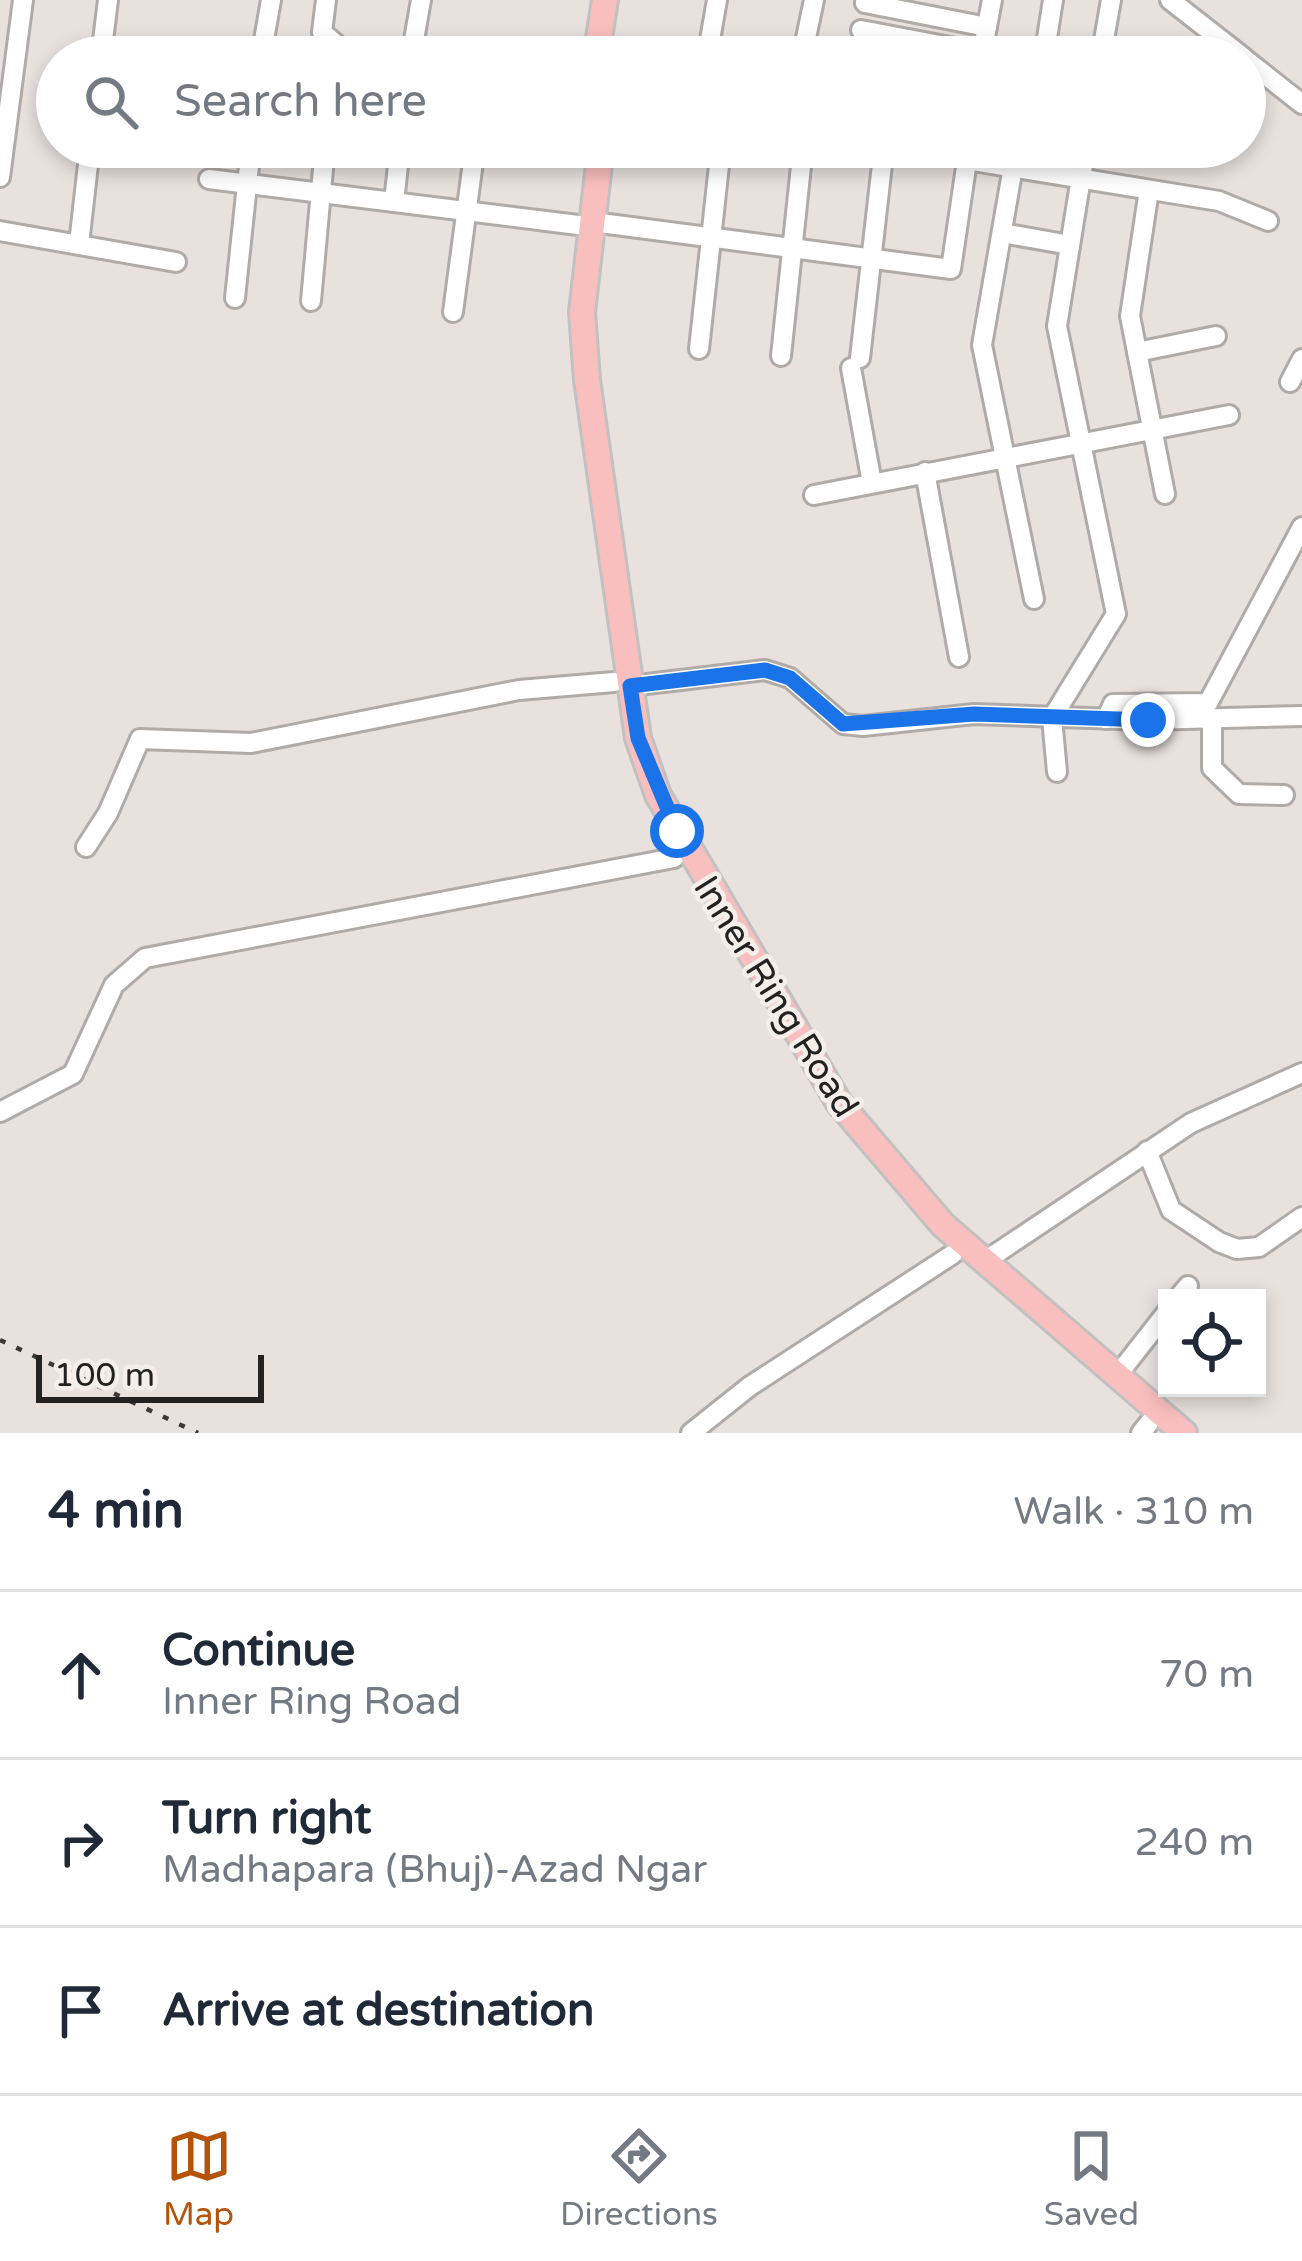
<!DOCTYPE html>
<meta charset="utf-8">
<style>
:root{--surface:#fff;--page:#f2f2f3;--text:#1f2937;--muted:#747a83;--line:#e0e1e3;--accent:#b45309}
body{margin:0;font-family:"Varela Round",sans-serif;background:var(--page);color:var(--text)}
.controls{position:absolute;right:36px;bottom:36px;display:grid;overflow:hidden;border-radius:0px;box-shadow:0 6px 18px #0003}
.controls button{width:108px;height:108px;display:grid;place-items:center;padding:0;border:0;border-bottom:3px solid var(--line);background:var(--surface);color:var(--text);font:60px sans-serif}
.scale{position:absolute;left:36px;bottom:30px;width:228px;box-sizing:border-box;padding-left:12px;border:6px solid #242221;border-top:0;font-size:33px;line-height:42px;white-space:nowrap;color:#242221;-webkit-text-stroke:9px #f5efec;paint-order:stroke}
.stop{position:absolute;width:36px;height:36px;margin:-27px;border:9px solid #1a73e8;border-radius:50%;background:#fff}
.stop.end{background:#1a73e8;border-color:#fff;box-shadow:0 3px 12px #0008}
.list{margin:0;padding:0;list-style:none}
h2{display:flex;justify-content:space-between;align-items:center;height:156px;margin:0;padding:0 48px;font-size:51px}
h2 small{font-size:39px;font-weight:400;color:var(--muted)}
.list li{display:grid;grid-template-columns:78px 1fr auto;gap:36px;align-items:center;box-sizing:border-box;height:168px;padding:0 48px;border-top:3px solid var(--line)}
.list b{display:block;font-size:45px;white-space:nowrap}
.list p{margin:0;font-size:39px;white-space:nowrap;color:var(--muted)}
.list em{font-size:39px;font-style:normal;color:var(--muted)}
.icon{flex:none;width:66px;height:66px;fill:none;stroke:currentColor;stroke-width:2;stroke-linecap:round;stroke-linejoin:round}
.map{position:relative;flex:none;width:1302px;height:1433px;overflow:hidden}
.search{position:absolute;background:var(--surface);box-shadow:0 6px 18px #0003;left:36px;right:36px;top:36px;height:132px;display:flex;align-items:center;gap:30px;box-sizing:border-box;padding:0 42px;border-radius:66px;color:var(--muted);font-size:45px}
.sheet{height:660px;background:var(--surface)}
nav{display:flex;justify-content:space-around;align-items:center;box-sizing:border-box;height:168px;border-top:3px solid var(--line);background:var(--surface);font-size:33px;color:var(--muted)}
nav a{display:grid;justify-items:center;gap:6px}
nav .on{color:var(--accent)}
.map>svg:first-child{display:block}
</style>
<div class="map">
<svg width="1302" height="1433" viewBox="0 0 1302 1433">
<rect width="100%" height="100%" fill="#e8e1de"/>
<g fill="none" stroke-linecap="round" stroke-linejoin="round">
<g stroke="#b1aba8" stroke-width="24">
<g id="minor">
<polyline points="326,0 322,32 336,44 337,57"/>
<polyline points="1170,0 1243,57"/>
<polyline points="865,3 987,27"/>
<polyline points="861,30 982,53"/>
<polyline points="985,37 992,0"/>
<polyline points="101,57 108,0"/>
<polyline points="261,57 271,0"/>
<polyline points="411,57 421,0"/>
<polyline points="707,57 717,0"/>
<polyline points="802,57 814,0"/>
<polyline points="1044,57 1053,0"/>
<polyline points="1101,57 1111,0"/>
<polyline points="1245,59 1302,104"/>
<polyline points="967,160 1219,201 1268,221"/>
<polyline points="1013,167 982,345 1034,599"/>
<polyline points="0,177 23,0"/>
<polyline points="209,179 578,225"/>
<polyline points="1149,190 1130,316 1165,494"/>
<polyline points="394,202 400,147"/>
<polyline points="593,222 951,269 969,147"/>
<polyline points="0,231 176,262"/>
<polyline points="1002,233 1070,245"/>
<polyline points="79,244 90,147"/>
<polyline points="235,298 251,147"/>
<polyline points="311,301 325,147"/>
<polyline points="453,312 475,147"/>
<polyline points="699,349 721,147"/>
<polyline points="1137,352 1216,336"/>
<polyline points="781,356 803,147"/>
<polyline points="860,358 884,147"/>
<polyline points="851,368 872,483"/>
<polyline points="1290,382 1302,359"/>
<polyline points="925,472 959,657"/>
<polyline points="814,495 1229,415"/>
<polyline points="630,686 765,670 790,678 843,724 863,726 974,714 1148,720 1302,716"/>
<polyline points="1212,718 1212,768 1239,794 1284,795"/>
<polyline points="1106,719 1113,704 1208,703 1302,527"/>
<polyline points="1057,772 1052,718 1116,614 1057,326 1086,147"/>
<polyline points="86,847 108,813 140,739 251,743 519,690 614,682"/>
<polyline points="0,1112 73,1074 114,985 145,958 674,858"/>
<polyline points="1147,1151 1171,1210 1219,1242 1237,1249 1259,1247 1302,1217"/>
<polyline points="985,1261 1191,1123 1302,1073"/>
<polyline points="1178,1298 1188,1286"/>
<polyline points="1116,1377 1167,1312"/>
<polyline points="691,1433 750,1386 953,1254"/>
<polyline points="1141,1433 1149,1423"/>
</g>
</g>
<g stroke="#c2c1c1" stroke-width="30">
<g id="major">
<polyline points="596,57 605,0"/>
<polyline points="601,147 582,312 587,380 638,738 658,795 839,1103 943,1225 1184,1433"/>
</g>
</g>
<use href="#minor" stroke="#fff" stroke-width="18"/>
<use href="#major" stroke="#f9bfbe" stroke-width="24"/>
<polyline stroke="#3c3938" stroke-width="4.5" stroke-dasharray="6 12" stroke-linecap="butt" points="0,1340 198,1433"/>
</g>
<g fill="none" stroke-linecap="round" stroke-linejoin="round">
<polyline stroke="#1a73e8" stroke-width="15" points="677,831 638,738 630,686 765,670 790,678 843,724 974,714 1148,720"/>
</g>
<g text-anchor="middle" stroke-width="9" stroke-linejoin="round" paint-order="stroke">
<g font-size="36" fill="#242221" stroke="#f5efec">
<text transform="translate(777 996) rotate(58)" y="13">Inner Ring Road</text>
</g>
</g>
</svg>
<div class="controls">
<button><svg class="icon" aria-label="locate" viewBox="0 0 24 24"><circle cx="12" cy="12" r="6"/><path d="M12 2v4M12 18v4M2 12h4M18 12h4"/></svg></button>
</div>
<div class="scale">100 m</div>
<div class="stop" style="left:677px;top:831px"></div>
<div class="stop end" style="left:1148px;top:720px"></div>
<div class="search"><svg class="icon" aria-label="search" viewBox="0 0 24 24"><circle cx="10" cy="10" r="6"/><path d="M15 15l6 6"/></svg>Search here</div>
</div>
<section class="sheet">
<h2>4 min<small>Walk · 310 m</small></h2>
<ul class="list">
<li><svg class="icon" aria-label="ahead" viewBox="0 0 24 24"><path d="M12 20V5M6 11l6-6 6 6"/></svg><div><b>Continue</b><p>Inner Ring Road</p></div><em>70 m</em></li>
<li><svg class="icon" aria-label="right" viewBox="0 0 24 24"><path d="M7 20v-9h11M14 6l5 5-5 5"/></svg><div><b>Turn right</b><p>Madhapara (Bhuj)-Azad Ngar</p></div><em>240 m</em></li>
<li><svg class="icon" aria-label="arrive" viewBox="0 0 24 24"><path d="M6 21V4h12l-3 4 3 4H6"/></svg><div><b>Arrive at destination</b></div></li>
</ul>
</section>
<nav>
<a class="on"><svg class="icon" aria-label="map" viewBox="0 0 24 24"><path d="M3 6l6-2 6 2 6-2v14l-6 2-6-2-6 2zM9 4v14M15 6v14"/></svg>Map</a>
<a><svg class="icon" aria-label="directions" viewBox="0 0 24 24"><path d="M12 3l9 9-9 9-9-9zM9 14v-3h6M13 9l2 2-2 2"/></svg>Directions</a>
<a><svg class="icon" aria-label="saved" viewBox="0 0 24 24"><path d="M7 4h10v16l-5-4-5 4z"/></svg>Saved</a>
</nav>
